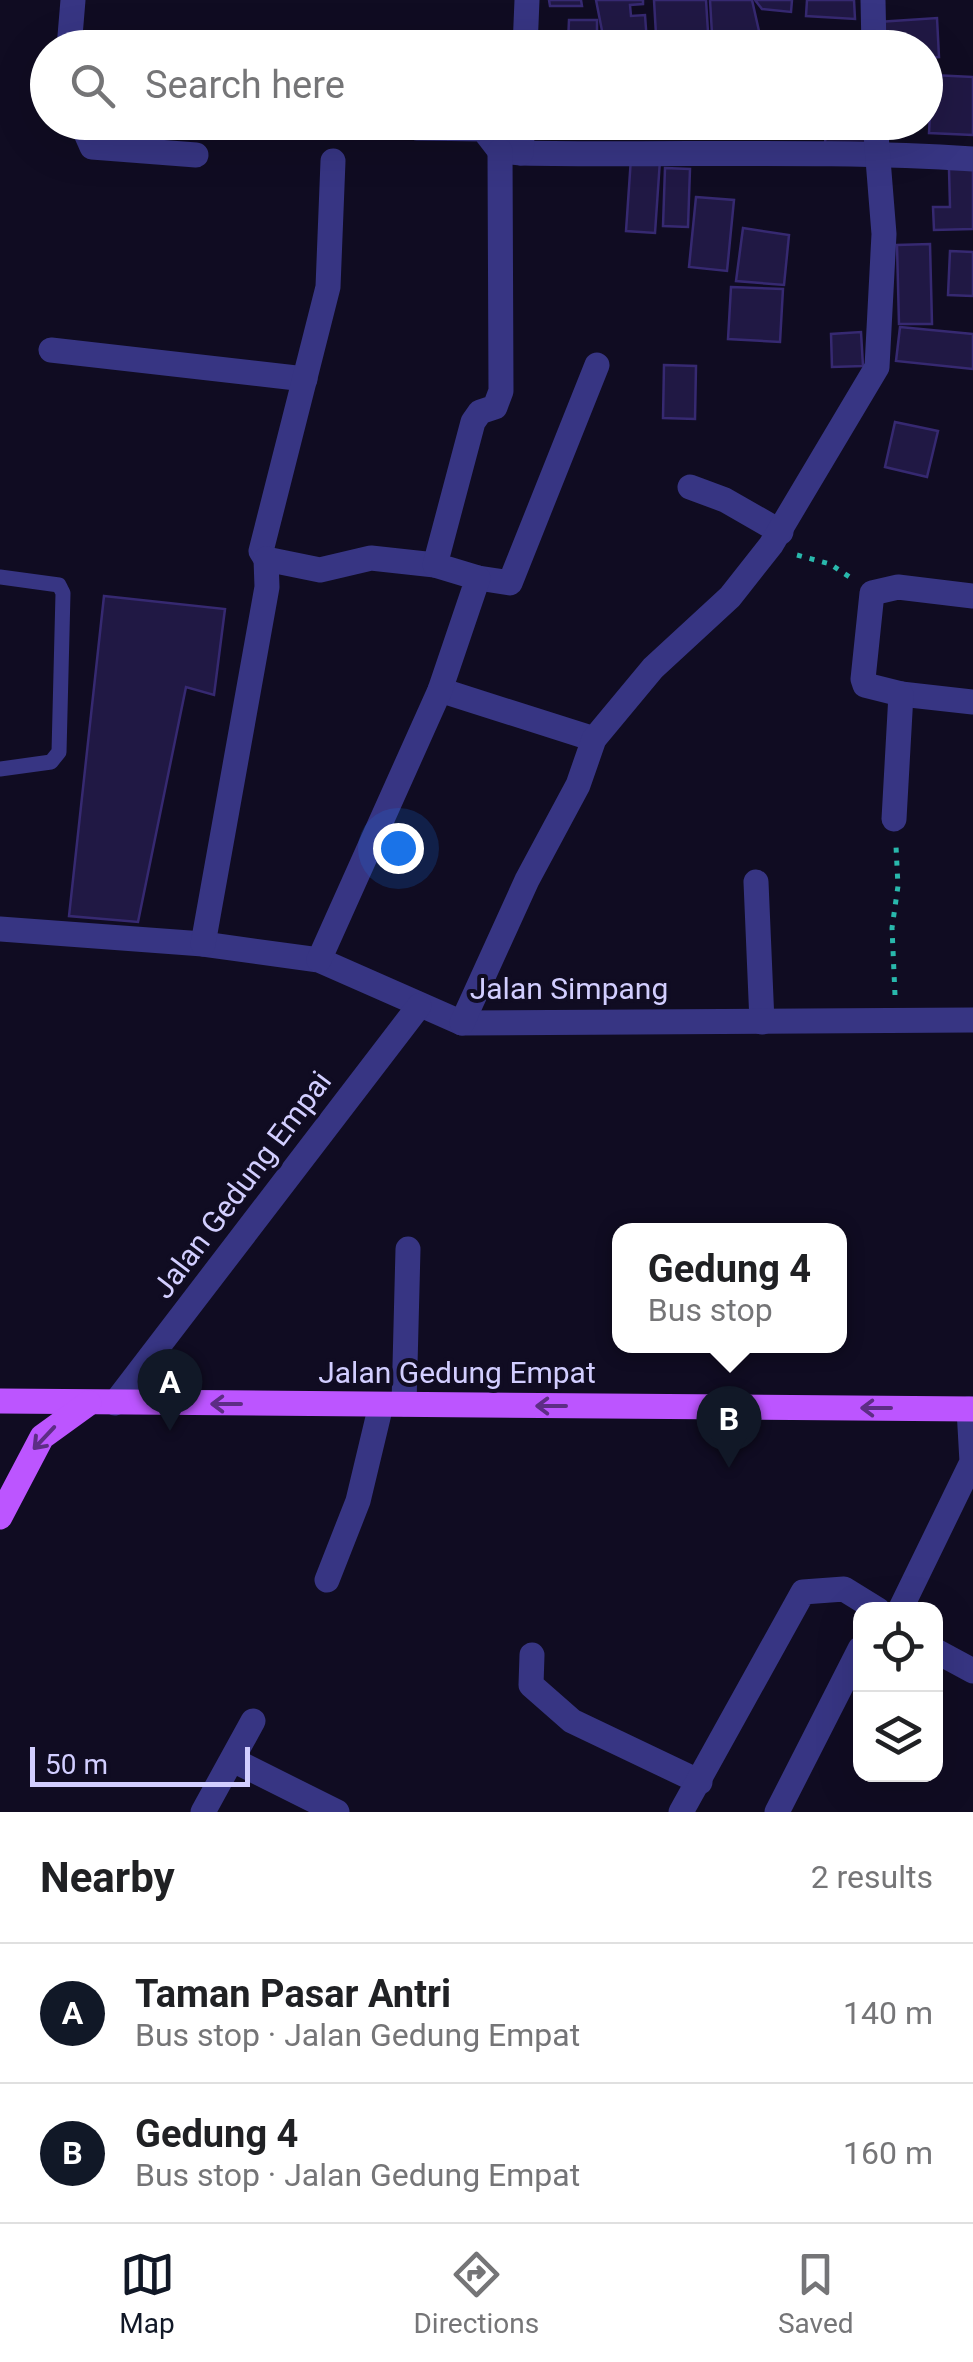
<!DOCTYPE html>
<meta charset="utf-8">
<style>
:root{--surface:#fff;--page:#f6f6f6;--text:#202124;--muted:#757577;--line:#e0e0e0;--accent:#111827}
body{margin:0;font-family:Roboto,sans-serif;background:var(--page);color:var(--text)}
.controls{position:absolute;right:30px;bottom:30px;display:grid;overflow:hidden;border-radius:20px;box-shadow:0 10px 40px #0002}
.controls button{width:90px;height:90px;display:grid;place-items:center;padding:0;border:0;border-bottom:2px solid var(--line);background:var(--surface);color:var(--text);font:50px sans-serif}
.scale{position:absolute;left:30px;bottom:25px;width:220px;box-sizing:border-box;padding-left:10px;border:5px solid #d2ceff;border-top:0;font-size:28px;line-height:35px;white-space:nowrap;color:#d2ceff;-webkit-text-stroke:8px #100c22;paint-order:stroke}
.you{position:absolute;left:398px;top:848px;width:35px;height:35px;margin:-25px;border:8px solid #fff;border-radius:50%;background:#1a73e8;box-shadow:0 0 0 15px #1a73e833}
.badge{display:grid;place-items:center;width:65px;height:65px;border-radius:50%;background:var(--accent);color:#fff;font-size:32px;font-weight:700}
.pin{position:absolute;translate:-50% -82px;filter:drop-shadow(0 2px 5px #0008)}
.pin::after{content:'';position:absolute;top:52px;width:35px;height:30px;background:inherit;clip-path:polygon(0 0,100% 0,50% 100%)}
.popup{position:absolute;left:612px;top:1223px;width:235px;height:130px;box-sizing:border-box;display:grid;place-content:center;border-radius:20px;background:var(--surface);filter:drop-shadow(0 2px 8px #0005);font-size:32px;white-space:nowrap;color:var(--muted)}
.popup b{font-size:38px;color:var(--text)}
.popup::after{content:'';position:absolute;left:50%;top:100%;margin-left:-20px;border:20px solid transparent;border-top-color:var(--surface)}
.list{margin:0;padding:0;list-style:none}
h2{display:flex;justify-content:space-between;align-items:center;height:130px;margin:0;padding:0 40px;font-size:42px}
h2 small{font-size:32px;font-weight:400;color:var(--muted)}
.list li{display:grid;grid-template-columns:65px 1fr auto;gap:30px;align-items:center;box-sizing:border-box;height:140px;padding:0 40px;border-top:2px solid var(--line)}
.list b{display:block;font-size:38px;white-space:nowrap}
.list p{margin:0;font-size:32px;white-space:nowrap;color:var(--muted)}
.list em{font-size:32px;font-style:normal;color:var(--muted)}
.icon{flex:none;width:55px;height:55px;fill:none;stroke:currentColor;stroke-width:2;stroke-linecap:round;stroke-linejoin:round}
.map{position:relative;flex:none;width:973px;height:1812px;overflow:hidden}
.search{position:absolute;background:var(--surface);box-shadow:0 10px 40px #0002;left:30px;right:30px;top:30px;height:110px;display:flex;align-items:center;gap:25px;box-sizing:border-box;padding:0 35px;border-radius:55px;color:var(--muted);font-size:38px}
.sheet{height:410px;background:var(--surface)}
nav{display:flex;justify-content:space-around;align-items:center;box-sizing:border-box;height:140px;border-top:2px solid var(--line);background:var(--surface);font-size:28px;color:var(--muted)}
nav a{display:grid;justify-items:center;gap:5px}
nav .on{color:var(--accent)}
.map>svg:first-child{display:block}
</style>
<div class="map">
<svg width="973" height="1812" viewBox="0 0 973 1812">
<rect width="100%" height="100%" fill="#100c22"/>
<g fill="#201844" stroke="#362971" stroke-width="2.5">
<polygon points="549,0 581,0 582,6 550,6"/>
<polygon points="596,0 643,0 643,4 630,5 631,16 645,15 647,43 605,46"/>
<polygon points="654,0 706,0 708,32 656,35"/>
<polygon points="710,0 752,0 759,31 712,34"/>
<polygon points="755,0 792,0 791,12 762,9"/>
<polygon points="807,0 854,0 855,19 806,16"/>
<polygon points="937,18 939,57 926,58 926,48 880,48 878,22"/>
<polygon points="569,20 597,20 597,43 568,43"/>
<polygon points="695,36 696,48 666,48 665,38"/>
<polygon points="932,75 973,77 973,135 929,133"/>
<polygon points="826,122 867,122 867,147 825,146"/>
<polygon points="631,158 660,160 655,233 626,231"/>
<polygon points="665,168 690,169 688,227 663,226"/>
<polygon points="949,169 973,169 973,229 934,230 933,207 950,207"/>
<polygon points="696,197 734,200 727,271 689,267"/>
<polygon points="743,228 789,235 784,285 736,281"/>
<polygon points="930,244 932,324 899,324 897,245"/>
<polygon points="950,251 973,252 973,296 948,295"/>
<polygon points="731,287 783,289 780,342 728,339"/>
<polygon points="900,327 973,334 973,369 896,361"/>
<polygon points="861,332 863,366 832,367 831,334"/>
<polygon points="664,365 696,366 695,419 663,418"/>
<polygon points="895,422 938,431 927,477 885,467"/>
<polygon points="104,596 225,609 214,695 186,687 138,922 69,916"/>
</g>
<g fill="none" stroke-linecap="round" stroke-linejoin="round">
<g stroke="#29b8ac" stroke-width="5" stroke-dasharray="5 8" stroke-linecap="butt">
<polyline points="797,555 830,564 851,578"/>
<polyline points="895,995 892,928 898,886 896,846"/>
</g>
<polyline stroke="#373583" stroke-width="15" points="0,577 59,585 63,593 59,752 51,762 0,769"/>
<g stroke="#373583" stroke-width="25">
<polyline points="873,0 874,48"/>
<polyline points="69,48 73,0"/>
<polyline points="525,48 527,0"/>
<polyline points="81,122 92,147 196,155"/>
<path d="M417,128L483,129L500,151L521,153C672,156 823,149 973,159"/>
<polyline points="521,153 523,122"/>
<polyline points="51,350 305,379"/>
<polyline points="690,487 725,500 781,532"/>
<polyline points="266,559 261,551 328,287 333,161"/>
<polyline points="478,578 510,583 597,365"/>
<polyline points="440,690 594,739"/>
<polyline points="901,694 973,702"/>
<polyline points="894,819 901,694 865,685 863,679 872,593 898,587 973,596"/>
<polyline points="756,882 762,1022"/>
<polyline points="0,929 203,944 319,960 462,1023 973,1020"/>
<polyline points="203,944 267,587 266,559 320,570 371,558 435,565"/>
<polyline points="319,960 440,690 478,578 435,565 473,422 480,412 495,407 501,391 500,151"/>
<polyline points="462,1023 527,880 578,785 594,739 653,668 730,597 771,545 877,367 884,234 875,122"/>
<polyline points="115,1403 419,1006"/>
<polyline points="404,1404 408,1249"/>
<polyline points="327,1580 358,1501 381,1405"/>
<polyline points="900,1610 972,1462 969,1409"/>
<polyline points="936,1651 973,1671"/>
<polyline points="532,1655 531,1685 572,1721 700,1782"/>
<polyline points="233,1760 337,1812"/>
<polyline points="203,1812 253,1721"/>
<polyline points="681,1812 803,1592 844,1589 878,1610"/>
<polyline points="777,1812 860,1649"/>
</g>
<g stroke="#bc55ff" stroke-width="25">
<polyline points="0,1401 973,1409"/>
<polyline points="0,1517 42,1437 89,1403"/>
</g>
</g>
<defs><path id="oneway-shaft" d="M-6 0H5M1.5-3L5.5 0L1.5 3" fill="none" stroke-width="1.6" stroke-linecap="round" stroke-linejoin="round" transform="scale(2.5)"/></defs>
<g stroke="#5d2d85">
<use href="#oneway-shaft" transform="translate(226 1404) rotate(-180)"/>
<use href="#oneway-shaft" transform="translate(551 1406) rotate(-180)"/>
<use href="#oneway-shaft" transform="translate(876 1408) rotate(-180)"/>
<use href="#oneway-shaft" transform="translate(44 1438) rotate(133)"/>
</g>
<g text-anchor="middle" stroke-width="8" stroke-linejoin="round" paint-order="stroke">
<g font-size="30" fill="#d2ceff" stroke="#100c22">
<text x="569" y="999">Jalan Simpang</text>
<text transform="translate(242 1185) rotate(-53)" y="10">Jalan Gedung Empai</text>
<text x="457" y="1383">Jalan Gedung Empat</text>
</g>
</g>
</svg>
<div class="controls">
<button><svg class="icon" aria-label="locate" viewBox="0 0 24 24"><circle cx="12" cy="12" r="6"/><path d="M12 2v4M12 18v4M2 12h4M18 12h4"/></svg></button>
<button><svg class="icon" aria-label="layers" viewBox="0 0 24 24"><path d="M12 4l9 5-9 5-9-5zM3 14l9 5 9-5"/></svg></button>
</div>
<div class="scale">50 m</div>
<div class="you"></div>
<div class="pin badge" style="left:170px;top:1431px">A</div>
<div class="pin badge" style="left:729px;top:1468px">B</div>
<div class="popup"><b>Gedung 4</b>Bus stop</div>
<div class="search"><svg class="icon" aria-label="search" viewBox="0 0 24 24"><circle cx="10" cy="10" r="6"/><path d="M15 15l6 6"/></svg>Search here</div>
</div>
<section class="sheet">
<h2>Nearby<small>2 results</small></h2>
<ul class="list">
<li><span class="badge">A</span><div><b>Taman Pasar Antri</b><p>Bus stop · Jalan Gedung Empat</p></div><em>140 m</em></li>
<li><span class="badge">B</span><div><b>Gedung 4</b><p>Bus stop · Jalan Gedung Empat</p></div><em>160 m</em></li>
</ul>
</section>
<nav>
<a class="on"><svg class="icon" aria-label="map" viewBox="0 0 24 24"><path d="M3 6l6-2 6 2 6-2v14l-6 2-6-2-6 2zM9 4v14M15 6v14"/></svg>Map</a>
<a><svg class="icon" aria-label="directions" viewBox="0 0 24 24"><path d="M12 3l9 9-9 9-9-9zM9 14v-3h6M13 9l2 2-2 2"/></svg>Directions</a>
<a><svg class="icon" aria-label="saved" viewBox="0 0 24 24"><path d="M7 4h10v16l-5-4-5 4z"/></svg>Saved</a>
</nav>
